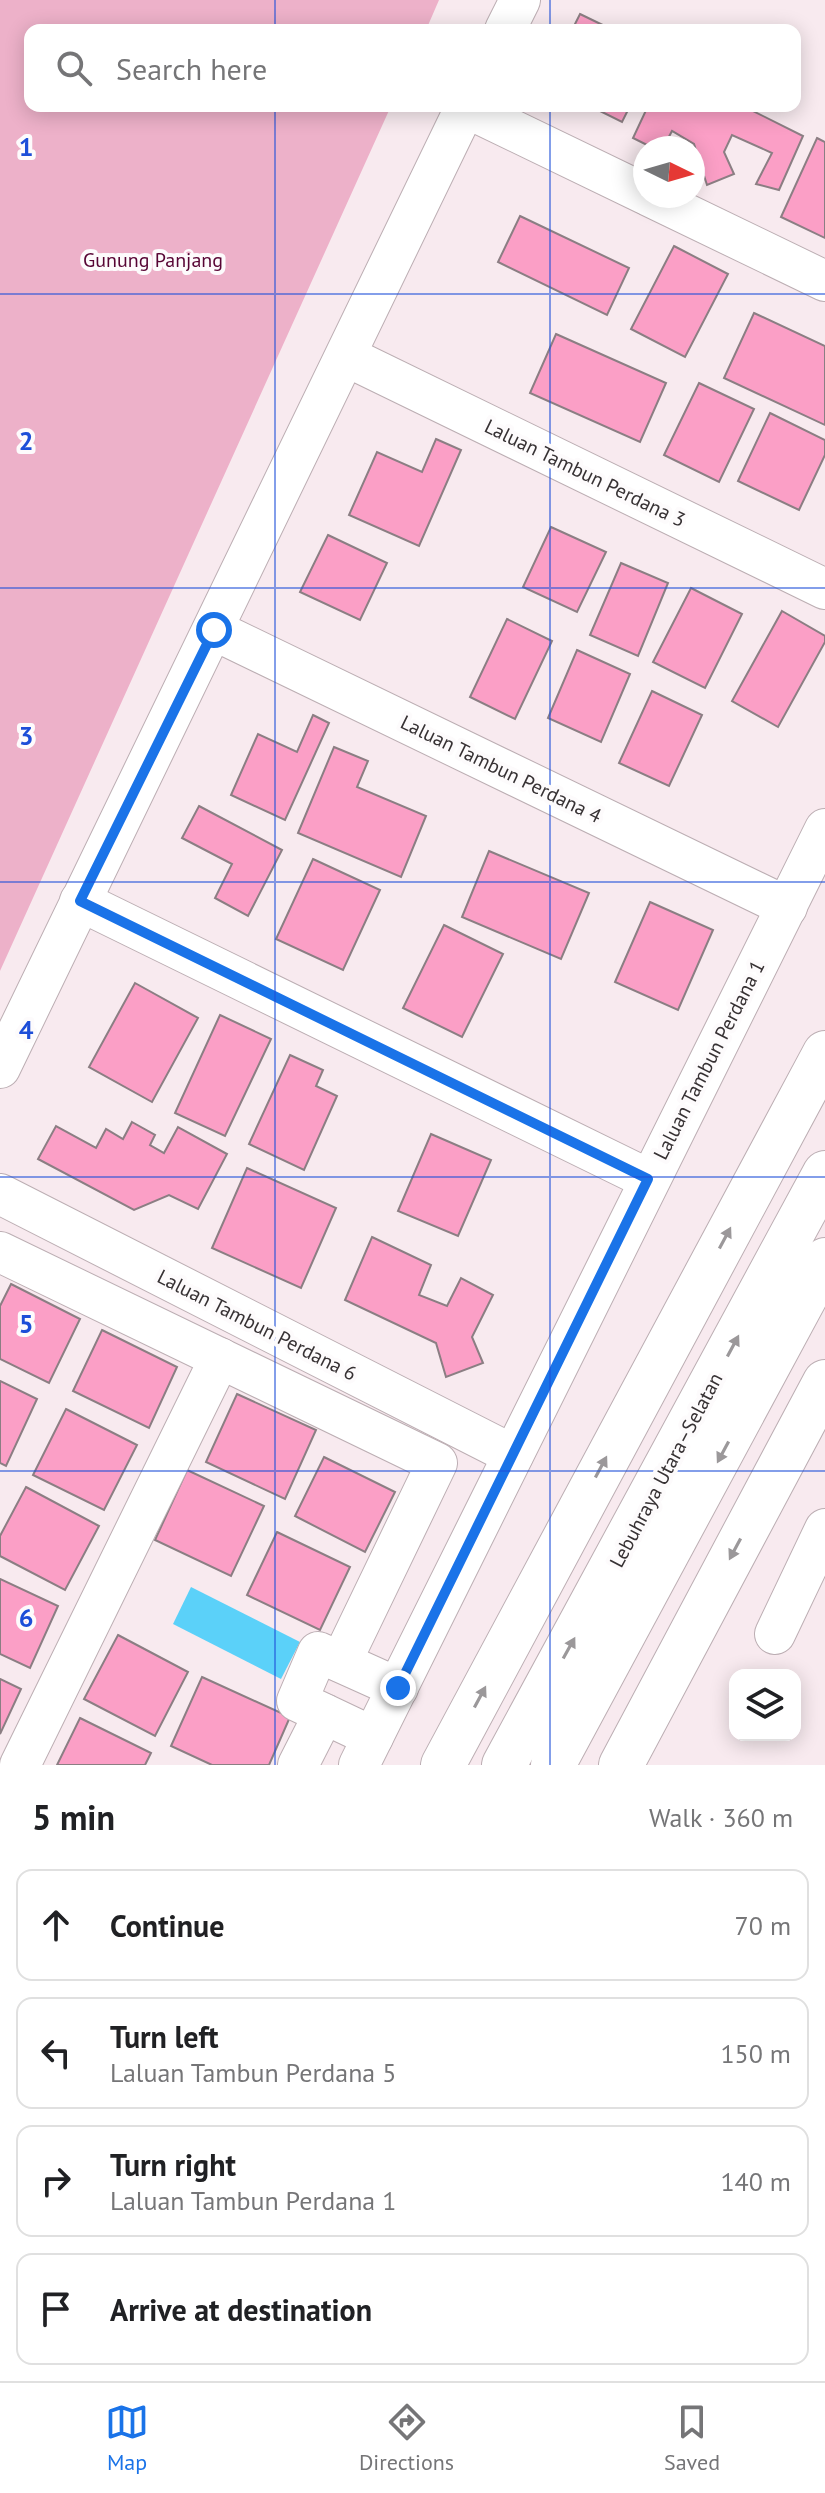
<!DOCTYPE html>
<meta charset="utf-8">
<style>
:root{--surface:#fff;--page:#f2f2f2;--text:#202124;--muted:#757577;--line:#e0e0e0;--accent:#1a73e8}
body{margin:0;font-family:"PT Sans",sans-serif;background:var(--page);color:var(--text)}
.controls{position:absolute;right:24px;bottom:24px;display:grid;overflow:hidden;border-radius:16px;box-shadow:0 4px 20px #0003}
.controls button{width:72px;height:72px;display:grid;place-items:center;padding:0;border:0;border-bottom:2px solid var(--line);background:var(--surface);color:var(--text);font:40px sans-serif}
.compass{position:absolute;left:633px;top:136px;width:72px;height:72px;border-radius:50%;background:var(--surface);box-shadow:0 4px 20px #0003;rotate:95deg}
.stop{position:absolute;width:24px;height:24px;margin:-18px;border:6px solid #1a73e8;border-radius:50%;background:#fff}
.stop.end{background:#1a73e8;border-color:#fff;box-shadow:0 2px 8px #0008}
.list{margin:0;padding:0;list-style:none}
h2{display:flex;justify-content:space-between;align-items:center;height:104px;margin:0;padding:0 32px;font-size:34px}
h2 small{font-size:26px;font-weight:400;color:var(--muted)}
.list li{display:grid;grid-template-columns:52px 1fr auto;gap:24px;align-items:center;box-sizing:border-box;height:112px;margin:0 16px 16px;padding:0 16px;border:2px solid var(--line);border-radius:16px}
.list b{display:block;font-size:30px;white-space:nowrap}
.list p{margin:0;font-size:26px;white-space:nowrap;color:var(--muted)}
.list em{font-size:26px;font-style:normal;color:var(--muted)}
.icon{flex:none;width:44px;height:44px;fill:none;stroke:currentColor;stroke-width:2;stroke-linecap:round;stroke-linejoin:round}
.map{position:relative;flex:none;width:825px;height:1765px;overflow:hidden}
.search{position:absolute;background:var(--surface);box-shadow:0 4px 20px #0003;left:24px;right:24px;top:24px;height:88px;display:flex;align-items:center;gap:20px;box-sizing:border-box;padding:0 28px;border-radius:16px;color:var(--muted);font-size:30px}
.sheet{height:616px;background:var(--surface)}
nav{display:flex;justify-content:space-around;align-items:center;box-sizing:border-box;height:112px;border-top:2px solid var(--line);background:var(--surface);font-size:22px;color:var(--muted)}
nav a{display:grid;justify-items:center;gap:4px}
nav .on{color:var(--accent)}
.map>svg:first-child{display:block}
</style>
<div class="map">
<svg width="825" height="1765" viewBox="0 0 825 1765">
<rect width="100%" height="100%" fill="#f8eaef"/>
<polygon fill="#edb1c9" points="0,0 439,0 426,30 30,30 30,106 391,106 0,971"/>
<polygon fill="#5bd1f9" points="191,1587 300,1642 281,1679 173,1624"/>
<g fill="#fb9fc6" stroke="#8b7e83" stroke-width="2">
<polygon points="580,14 613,30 572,30"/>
<polygon points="590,106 630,106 622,122"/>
<polygon points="648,106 743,106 803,136 779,190 756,184 772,153 732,135 724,152 734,174 707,185 694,144 672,131 663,148 653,148 633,138"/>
<polygon points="817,138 825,142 825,238 781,217"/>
<polygon points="520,216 629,268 607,315 498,262"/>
<polygon points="674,246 728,274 685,357 631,329"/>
<polygon points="754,313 825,346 825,425 724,378"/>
<polygon points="556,334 666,383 640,442 530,393"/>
<polygon points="699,383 754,409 719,482 664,455"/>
<polygon points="770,413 825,440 825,455 799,510 738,481"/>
<polygon points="436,439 461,450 419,546 349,515 377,452 422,472"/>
<polygon points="551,527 606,552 577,612 523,587"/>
<polygon points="328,535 387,563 360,620 300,592"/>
<polygon points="621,563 668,583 638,656 590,635"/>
<polygon points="691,588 742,614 705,688 653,662"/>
<polygon points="782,611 825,636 825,642 778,727 732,701"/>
<polygon points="507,619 552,641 515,719 470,697"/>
<polygon points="577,650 630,674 601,742 548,718"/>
<polygon points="652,691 702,715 669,786 619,763"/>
<polygon points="313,715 329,723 285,820 231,795 258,734 297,752"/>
<polygon points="334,747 368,761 357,787 426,816 401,877 298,833"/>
<polygon points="199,806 282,850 248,916 215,898 232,864 182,838"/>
<polygon points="489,851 589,893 561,959 462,917"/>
<polygon points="313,859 380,890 343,970 276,939"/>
<polygon points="650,902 713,930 678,1010 615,982"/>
<polygon points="444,925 503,954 462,1037 403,1008"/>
<polygon points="135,983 198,1018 152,1102 89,1067"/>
<polygon points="220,1015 271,1039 225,1136 175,1113"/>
<polygon points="290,1055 323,1070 316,1086 337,1096 304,1170 249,1144"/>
<polygon points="132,1122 155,1135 150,1145 164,1153 178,1127 227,1154 198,1209 169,1195 134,1210 38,1159 56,1126 96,1148 106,1129 123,1139"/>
<polygon points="431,1134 491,1160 458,1236 398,1211"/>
<polygon points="247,1168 336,1208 301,1288 212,1248"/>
<polygon points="372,1237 431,1265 419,1295 447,1306 461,1278 493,1295 472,1337 483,1363 446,1377 436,1343 345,1300"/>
<polygon points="11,1284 80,1319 49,1383 0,1359 0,1306"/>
<polygon points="102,1330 177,1367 149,1428 73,1391"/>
<polygon points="0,1381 37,1399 6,1466 0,1463"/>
<polygon points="237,1394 316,1430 285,1499 206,1462"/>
<polygon points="66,1409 137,1445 104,1510 33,1475"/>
<polygon points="324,1457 395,1492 365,1552 295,1516"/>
<polygon points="187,1470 264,1506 231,1576 155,1540"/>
<polygon points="26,1487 99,1526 65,1590 0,1556 0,1536"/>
<polygon points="277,1532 350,1567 320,1630 247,1595"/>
<polygon points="0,1579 58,1606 30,1668 0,1654"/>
<polygon points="118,1635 188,1672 155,1736 84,1699"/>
<polygon points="202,1677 290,1717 269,1765 212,1765 171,1746"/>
<polygon points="0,1679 21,1689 0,1734"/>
<polygon points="80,1718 151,1753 145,1765 57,1765"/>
</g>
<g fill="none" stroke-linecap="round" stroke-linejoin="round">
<g stroke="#bcaeb3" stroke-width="42">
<g id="minor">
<polyline points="505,30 520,0"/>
<polyline points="465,107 645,194"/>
<polyline points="649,196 825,281"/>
<polyline points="346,356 825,589"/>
<polyline points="214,630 787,907"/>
<polyline points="80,901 648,1179"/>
<polyline points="0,1068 466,106"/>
<polyline points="0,1194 513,1455"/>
<polyline points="0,1252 437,1463 341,1662"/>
<polyline points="775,1634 825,1529"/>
<polyline points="373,1737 297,1701 318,1652 398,1688"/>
<polyline points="20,1765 220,1358"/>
<polyline points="298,1765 324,1714"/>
<polyline points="359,1765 825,829"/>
</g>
</g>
<g stroke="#bcaeb3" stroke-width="46">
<g id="major">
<polyline points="443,1765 825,1053"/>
<polyline points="621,1765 825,1382"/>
</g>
</g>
<g stroke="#bcaeb3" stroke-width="46">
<g id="highway">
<polyline points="504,1765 825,1173"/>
<polyline points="553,1765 825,1260"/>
</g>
</g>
<use href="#minor" stroke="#fff" stroke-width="40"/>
<use href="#major" stroke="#fff" stroke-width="44"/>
<use href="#highway" stroke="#fff" stroke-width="44"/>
</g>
<defs><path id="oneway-solid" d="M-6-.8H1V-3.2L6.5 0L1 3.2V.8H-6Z" transform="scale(2)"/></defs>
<g fill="#9b989a">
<use href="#oneway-solid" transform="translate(725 1238) rotate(-62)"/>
<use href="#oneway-solid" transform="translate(733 1346) rotate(-62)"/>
<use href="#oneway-solid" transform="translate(723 1452) rotate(118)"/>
<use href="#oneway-solid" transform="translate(601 1467) rotate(-62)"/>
<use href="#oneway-solid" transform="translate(735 1549) rotate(118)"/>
<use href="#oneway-solid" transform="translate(569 1648) rotate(-61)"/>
<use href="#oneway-solid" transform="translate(480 1697) rotate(-62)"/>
</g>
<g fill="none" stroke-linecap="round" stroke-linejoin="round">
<polyline stroke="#1a73e8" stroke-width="10" points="214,630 80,901 648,1179 398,1688"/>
</g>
<path fill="none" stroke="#1d4ed8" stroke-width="2" stroke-opacity="0.55" d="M275,0V30M550,0V30M275,106V1765M550,106V1765M0,294H825M0,588H825M0,882H825M0,1177H825M0,1471H825"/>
<g text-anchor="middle" stroke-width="8" stroke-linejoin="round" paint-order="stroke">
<g font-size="20" fill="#570434" stroke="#fdfbfc">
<text x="153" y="267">Gunung Panjang</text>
</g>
<g font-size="20" fill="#373234" stroke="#fdfbfc">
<text transform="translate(585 473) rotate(26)" y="7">Laluan Tambun Perdana 3</text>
<text transform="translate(501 769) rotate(26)" y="7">Laluan Tambun Perdana 4</text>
<text transform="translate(709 1060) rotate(-63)" y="7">Laluan Tambun Perdana 1</text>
<text transform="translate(257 1325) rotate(27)" y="7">Laluan Tambun Perdana 6</text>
<text transform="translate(666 1470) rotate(-62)" y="7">Lebuhraya Utara–Selatan</text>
</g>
</g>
<g font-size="26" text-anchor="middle" font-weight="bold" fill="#1d4ed8" stroke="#fdfbfc" stroke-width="8" stroke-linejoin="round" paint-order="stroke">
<text x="26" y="156">1</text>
<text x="26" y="450">2</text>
<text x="26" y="745">3</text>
<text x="26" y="1039">4</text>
<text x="26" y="1333">5</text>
<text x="26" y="1627">6</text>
</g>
</svg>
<div class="controls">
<button><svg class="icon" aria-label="layers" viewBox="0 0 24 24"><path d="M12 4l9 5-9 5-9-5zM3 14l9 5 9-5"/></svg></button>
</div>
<svg class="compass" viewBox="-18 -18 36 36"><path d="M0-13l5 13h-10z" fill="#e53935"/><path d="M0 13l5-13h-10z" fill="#757577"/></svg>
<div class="stop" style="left:214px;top:630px"></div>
<div class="stop end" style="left:398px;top:1688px"></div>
<div class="search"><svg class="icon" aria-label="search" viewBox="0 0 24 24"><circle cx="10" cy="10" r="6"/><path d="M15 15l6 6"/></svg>Search here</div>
</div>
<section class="sheet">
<h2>5 min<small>Walk · 360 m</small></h2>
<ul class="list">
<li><svg class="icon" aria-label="ahead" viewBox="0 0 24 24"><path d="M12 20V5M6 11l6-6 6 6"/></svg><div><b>Continue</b></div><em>70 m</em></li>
<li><svg class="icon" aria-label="left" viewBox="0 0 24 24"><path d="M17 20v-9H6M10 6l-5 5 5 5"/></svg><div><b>Turn left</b><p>Laluan Tambun Perdana 5</p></div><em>150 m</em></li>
<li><svg class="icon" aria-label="right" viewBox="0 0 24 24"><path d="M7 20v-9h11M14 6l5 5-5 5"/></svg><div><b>Turn right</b><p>Laluan Tambun Perdana 1</p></div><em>140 m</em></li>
<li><svg class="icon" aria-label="arrive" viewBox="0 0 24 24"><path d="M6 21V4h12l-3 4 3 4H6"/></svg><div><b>Arrive at destination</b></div></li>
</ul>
</section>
<nav>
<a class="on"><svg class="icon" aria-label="map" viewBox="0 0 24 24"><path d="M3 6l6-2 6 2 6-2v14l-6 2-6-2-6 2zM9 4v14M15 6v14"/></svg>Map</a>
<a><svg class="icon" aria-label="directions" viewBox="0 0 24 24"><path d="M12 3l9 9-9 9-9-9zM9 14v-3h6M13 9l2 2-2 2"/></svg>Directions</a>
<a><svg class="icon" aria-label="saved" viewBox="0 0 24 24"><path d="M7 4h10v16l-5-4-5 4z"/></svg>Saved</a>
</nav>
